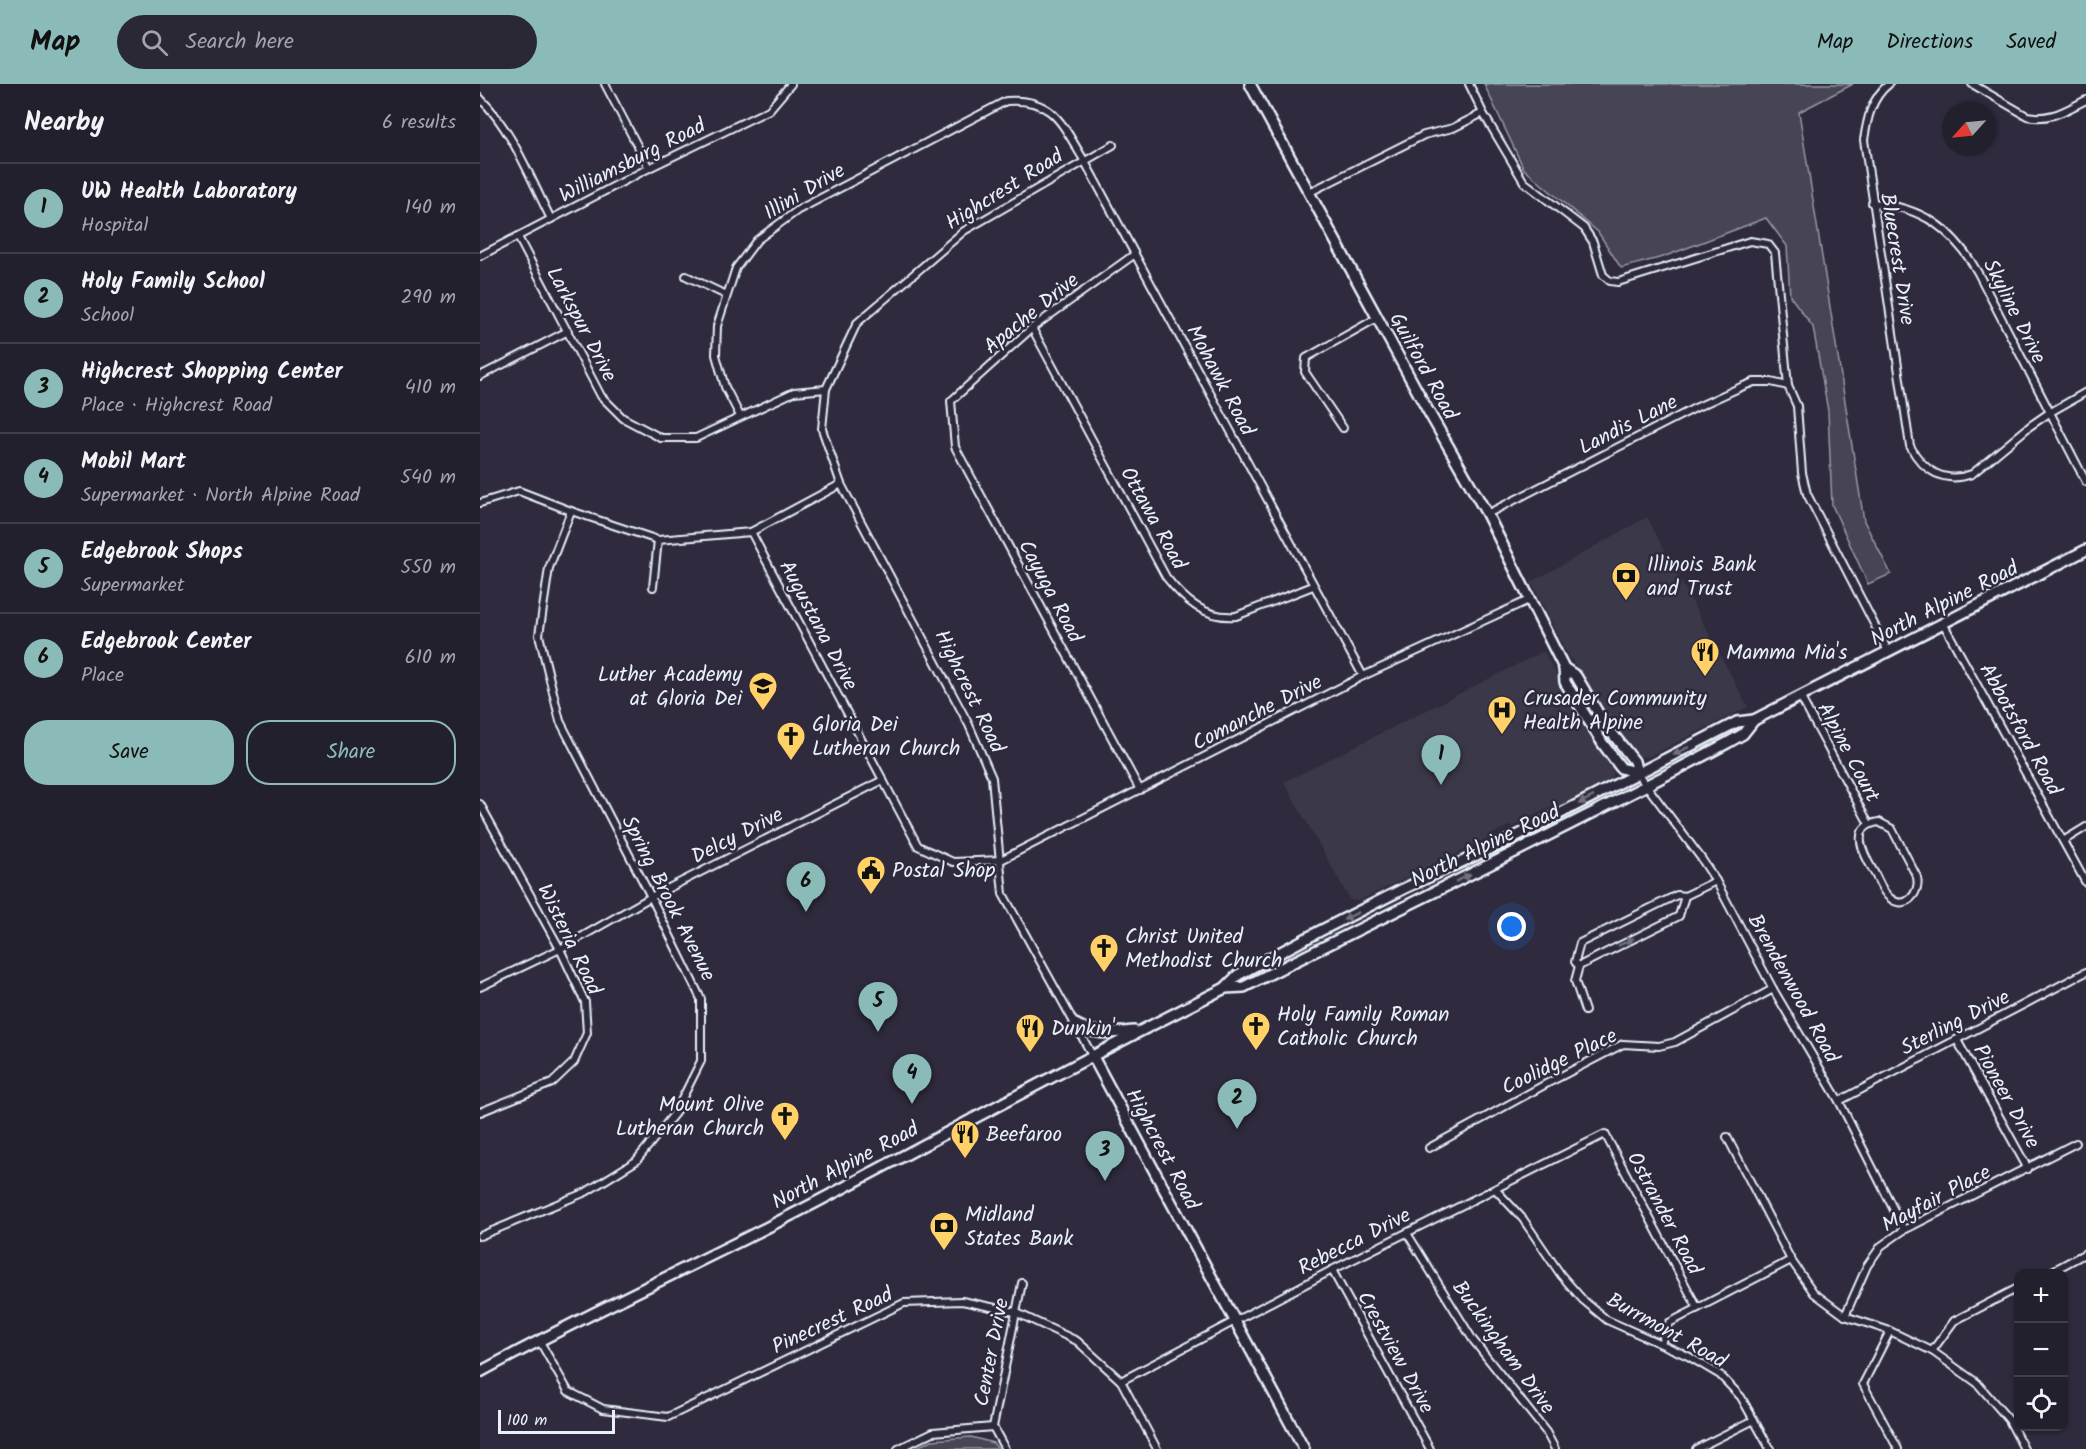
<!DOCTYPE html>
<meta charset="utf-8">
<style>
:root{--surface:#23202e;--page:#2b2836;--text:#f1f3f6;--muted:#a3a3aa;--line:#403e4a;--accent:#8bbbb9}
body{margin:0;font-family:Kalam,sans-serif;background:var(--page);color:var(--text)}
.controls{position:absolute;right:18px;bottom:18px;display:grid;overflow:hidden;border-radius:12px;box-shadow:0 2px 4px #0004}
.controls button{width:54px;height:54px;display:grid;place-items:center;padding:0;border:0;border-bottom:2px solid var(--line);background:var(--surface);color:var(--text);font:30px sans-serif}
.compass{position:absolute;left:1462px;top:18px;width:54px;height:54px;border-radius:50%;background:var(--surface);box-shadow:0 2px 4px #0004;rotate:243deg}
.scale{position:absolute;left:18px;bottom:15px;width:117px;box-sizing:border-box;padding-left:6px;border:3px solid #e8f1f8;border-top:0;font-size:16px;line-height:21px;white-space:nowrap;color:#e8f1f8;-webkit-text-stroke:4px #2f2a3d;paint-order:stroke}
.you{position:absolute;left:1032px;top:843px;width:21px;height:21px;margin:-15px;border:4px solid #fff;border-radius:50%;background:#1a73e8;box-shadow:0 0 0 9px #1a73e833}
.badge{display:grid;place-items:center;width:39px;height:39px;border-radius:50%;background:var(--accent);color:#111;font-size:20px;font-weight:700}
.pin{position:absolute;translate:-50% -50px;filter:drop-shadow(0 2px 3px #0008)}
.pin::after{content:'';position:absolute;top:32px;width:21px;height:18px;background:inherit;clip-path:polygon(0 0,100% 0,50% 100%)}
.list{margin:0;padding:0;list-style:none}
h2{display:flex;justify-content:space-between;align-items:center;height:78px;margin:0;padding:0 24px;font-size:26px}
h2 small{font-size:20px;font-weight:400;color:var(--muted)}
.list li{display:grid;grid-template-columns:39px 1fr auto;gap:18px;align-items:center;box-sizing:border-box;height:90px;padding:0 24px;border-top:2px solid var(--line)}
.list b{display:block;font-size:22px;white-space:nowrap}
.list p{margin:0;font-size:20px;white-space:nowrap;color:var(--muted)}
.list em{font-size:20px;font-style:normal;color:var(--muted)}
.actions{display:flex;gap:12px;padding:18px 24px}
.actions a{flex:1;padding:14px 0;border:2px solid var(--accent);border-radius:24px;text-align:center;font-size:21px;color:var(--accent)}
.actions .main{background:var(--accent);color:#111}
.icon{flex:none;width:33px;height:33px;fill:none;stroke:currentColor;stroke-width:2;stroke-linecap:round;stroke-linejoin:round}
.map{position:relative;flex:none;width:1606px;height:1365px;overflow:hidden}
header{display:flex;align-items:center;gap:36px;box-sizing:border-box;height:84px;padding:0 30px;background:var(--accent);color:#111}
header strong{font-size:28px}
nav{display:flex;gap:33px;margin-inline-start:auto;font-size:21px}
.search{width:420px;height:54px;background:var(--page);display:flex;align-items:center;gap:15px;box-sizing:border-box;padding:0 21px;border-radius:33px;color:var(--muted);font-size:22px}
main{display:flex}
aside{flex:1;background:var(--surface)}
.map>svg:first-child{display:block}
</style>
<header>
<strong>Map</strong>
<div class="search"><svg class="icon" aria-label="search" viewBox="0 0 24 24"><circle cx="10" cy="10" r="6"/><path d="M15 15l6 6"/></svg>Search here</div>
<nav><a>Map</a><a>Directions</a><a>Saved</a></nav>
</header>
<main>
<aside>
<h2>Nearby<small>6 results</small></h2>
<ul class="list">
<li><span class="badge">1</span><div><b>UW Health Laboratory</b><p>Hospital</p></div><em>140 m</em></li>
<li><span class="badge">2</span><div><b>Holy Family School</b><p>School</p></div><em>290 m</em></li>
<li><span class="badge">3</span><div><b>Highcrest Shopping Center</b><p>Place · Highcrest Road</p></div><em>410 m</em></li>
<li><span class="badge">4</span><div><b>Mobil Mart</b><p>Supermarket · North Alpine Road</p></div><em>540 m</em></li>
<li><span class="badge">5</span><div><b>Edgebrook Shops</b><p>Supermarket</p></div><em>550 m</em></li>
<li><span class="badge">6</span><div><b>Edgebrook Center</b><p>Place</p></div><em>610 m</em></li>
</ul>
<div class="actions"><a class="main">Save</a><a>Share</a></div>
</aside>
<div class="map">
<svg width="1606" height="1365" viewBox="0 0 1606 1365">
<rect width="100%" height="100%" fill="#2f2a3d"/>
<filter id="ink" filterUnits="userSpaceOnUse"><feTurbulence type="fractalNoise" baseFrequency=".0167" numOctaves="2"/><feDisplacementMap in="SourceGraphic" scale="12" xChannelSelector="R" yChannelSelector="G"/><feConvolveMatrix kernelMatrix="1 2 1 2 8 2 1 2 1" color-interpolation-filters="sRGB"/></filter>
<g filter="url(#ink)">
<g fill="#3b3749">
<polygon points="1167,433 1268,623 1168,673 1158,672 1152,669 1128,639 1120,621 1084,564 1051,498"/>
<polygon points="1064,567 1097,630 1133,683 1133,692 1121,703 1095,716 1063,727 1033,743 1029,742 1013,750 1010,754 878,817 870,816 804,698"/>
</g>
<g fill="#464455" stroke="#979aa6" stroke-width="1.5">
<polygon points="1004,0 1373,0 1319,28 1384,437 1411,490 1388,500 1352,421 1348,327 1333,243 1310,212 1307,162 1286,134 1183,173 1141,184 1118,148 1044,85"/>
<polygon points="491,1353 513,1359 518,1365 433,1365 452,1356"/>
</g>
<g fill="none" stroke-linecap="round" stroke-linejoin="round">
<g stroke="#e8f1f8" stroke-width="10">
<g id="street">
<polyline points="125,0 169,84"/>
<polyline points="989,0 1003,29 1044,98 1104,144 1113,158 1123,191 1130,197 1138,198 1270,157 1288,160 1295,169 1308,302 1317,322 1322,389 1327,410 1408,567"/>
<path d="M1409,0C1391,14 1387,36 1384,56L1430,362C1443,387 1464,400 1492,390L1550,342L1569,329L1606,308"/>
<path d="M1492,0L1547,32C1570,37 1586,26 1606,16"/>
<path d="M0,14C33,47 50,94 71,135"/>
<polyline points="830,108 944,51 973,44 1003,29"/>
<path d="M1392,119C1443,123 1473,145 1498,189L1606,398"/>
<polyline points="38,153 121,312 143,334 181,354 216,354 314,308 346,305"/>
<polyline points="655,170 552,244 471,317 475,363 660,706"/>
<polyline points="0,172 169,84 289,26 311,0"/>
<polyline points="206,192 246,211"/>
<path d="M552,244L686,493C704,516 725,535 756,532L833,502"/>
<polyline points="0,292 88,247"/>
<path d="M260,332L245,303L236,271L237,242L256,184L277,156L318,126L526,17C574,13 582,41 604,76L883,592"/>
<polyline points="863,344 825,288 826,274 897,234"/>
<polyline points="0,419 39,407 91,427 178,456 271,448 361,400"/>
<polyline points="1007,430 1215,324 1261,303 1274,298 1291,298 1308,302"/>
<polyline points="271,448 438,762 473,778 521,776 883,592 1051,515"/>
<polyline points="173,503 178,456"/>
<polyline points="1463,539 1606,799"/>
<polyline points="1320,612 1389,740"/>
<polyline points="1157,689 1221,774 1236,797 1293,905 1359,1017 1424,1146"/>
<polyline points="0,720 80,865 105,918 107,949 94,978 72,999 0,1028"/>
<path d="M1399,738L1412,745L1437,793C1441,809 1425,827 1410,814C1403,809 1399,798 1395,790C1386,774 1366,743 1399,738Z"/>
<polyline points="1583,757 1606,743"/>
<polyline points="1205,812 1199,832 1099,882 1095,878 1100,859 1197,811 1205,812 1236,797"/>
<polyline points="1099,882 1095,897 1105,927"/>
<polyline points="0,903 80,865 171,813 403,696"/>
<polyline points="1477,956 1548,1085"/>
<polyline points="612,971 523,810 512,694 489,641 361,400 342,345 346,305 377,239 484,147 633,61"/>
<polyline points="1359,1017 1606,888"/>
<polyline points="1247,1053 1311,1176 1334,1209 1365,1232 1410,1247 1452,1267 1497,1299 1529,1336 1544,1365"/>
<polyline points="949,1064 1066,1000 1143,960 1179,962 1195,958 1293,905"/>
<polyline points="1016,1106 1043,1135 1081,1191 1103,1216 1127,1236 1208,1272 1240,1291 1261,1313 1290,1365"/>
<polyline points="927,1149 993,1256 1066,1348 1075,1365"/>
<polyline points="0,1152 106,1108 156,1077 195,1029 221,977 221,915 171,813 80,637 59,551 69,484 91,427"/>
<polyline points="852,1186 950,1365"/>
<polyline points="1567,1190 1606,1169"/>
<polyline points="1365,1232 1387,1182 1401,1162 1424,1146 1596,1059"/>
<polyline points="1410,1247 1383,1300 1418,1365"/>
<polyline points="59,1256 88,1307 123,1325 188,1333 424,1219 482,1217 535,1228 597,1257 641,1297 677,1365"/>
<polyline points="1181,1259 1189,1239 1311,1176"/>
<polyline points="1452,1267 1474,1237 1538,1204"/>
<polyline points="641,1297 852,1186 1125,1050 1217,1223"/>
<polyline points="513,1343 542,1199"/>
<polyline points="513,1343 525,1365"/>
<polyline points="418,1365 453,1348 513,1343"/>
<polyline points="1216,1365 1274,1336"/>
</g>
</g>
<g stroke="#e8f1f8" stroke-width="14">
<g id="secondary">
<polyline points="770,0 947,325 1007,430 1084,584 1085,598 1123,660 1141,684 1157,689"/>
<polyline points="1084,584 1096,592 1124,639 1154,677 1157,689"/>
<path d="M745,904L764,903C925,821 1089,744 1249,658L1263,650L1274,636"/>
<path d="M595,940C617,952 630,949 654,947"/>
<polyline points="612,971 824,1365"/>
<path d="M0,1288C114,1226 233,1173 348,1112C480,1042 611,971 745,904L758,891L840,847L923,805L1025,758L1257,638L1274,636L1606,466"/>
</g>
</g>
<use href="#street" stroke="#2f2a3d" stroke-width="6"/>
<use href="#secondary" stroke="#2f2a3d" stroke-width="9"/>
</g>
<defs><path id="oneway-solid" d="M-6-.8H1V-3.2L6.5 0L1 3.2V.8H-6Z" transform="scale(1.5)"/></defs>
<g fill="#70707e">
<use href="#oneway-solid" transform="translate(1201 667) rotate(153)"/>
<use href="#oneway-solid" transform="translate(1106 716) rotate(153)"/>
<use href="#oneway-solid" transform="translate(983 794) rotate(-25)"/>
<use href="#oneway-solid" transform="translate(871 832) rotate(153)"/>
<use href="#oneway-solid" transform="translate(1146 858) rotate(-26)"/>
</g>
</g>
<defs>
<g id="bank-pin" transform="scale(1.5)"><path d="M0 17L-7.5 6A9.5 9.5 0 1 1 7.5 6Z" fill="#ffd166" stroke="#2f2a3d"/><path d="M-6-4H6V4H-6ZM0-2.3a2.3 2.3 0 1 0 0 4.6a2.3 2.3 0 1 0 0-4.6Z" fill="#111"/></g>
<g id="restaurant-pin" transform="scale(1.5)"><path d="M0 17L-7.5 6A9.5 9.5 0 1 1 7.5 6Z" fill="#ffd166" stroke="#2f2a3d"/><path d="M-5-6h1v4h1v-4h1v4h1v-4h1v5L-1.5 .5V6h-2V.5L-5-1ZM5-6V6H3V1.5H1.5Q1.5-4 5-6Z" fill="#111"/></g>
<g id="school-pin" transform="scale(1.5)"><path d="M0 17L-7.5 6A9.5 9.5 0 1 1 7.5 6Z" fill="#ffd166" stroke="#2f2a3d"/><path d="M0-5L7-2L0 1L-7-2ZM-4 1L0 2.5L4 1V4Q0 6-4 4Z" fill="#111"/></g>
<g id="hospital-pin" transform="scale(1.5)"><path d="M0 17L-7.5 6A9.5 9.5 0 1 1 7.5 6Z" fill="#ffd166" stroke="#2f2a3d"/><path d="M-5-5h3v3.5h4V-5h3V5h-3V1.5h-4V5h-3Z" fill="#111"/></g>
<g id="church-pin" transform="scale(1.5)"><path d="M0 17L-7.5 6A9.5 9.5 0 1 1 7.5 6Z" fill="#ffd166" stroke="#2f2a3d"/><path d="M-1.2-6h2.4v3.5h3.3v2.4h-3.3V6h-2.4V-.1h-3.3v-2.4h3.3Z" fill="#111"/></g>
<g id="civic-pin" transform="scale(1.5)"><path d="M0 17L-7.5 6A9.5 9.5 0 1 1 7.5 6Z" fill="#ffd166" stroke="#2f2a3d"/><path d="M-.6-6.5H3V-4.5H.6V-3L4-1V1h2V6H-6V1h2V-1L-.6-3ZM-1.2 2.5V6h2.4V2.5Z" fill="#111"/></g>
</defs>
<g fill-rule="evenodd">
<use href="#bank-pin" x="1146" y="492"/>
<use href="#restaurant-pin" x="1225" y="568"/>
<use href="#school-pin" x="283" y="602"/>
<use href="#hospital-pin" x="1022" y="626"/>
<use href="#church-pin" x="311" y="652"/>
<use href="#civic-pin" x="391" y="786"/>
<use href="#church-pin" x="624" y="864"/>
<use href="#church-pin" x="776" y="942"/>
<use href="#restaurant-pin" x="550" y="944"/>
<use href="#church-pin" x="305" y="1032"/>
<use href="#restaurant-pin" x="485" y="1050"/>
<use href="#bank-pin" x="464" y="1142"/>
</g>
<g text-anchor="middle" stroke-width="5" stroke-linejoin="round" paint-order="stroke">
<g font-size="21" fill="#e8f1f8" stroke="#2f2a3d">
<text transform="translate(152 76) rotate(-27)" y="7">Williamsburg Road</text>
<text transform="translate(524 105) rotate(-32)" y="7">Highcrest Road</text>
<text transform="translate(324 107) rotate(-31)" y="7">Illini Drive</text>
<text transform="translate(1418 175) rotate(81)" y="7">Bluecrest Drive</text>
<text transform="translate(1535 227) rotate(63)" y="7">Skyline Drive</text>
<text transform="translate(551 229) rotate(-39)" y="7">Apache Drive</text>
<text transform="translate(102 240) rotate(62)" y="7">Larkspur Drive</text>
<text transform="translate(944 282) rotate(61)" y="7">Guilford Road</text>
<text transform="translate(741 296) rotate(62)" y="7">Mohawk Road</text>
<text transform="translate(1148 340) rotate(-27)" y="7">Landis Lane</text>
<text transform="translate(674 434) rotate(61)" y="7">Ottawa Road</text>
<text transform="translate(571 507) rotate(62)" y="7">Cayuga Road</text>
<text transform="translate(1464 519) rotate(-27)" y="7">North Alpine Road</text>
<text transform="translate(339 541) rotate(62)" y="7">Augustana Drive</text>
<text transform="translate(490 607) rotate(64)" y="7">Highcrest Road</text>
<text transform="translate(777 628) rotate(-27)" y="7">Comanche Drive</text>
<text transform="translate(1541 645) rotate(61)" y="7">Abbotsford Road</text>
<text transform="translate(1369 668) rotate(62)" y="7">Alpine Court</text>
<text transform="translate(257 751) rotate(-27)" y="7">Delcy Drive</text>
<text transform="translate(1005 761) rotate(-26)" y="7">North Alpine Road</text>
<text transform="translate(189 814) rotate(63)" y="7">Spring Brook Avenue</text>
<text transform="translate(90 855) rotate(64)" y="7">Wisteria Road</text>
<text transform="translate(1314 904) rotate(61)" y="7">Brendenwood Road</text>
<text transform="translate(1475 938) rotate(-27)" y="7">Sterling Drive</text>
<text transform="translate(1079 977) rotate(-26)" y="7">Coolidge Place</text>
<text transform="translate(1527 1012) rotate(61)" y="7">Pioneer Drive</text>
<text transform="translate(683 1065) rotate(62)" y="7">Highcrest Road</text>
<text transform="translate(365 1081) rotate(-28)" y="7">North Alpine Road</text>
<text transform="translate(1456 1114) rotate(-28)" y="7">Mayfair Place</text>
<text transform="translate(1185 1129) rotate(62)" y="7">Ostrander Road</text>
<text transform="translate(874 1157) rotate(-27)" y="7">Rebecca Drive</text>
<text transform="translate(352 1236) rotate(-25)" y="7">Pinecrest Road</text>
<text transform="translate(1187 1246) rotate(29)" y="7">Burrmont Road</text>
<text transform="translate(1024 1263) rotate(54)" y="7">Buckingham Drive</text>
<text transform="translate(511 1268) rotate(-79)" y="7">Center Drive</text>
<text transform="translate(916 1268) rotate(61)" y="7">Crestview Drive</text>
</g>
<g font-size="21" fill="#e8f1f8" stroke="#2f2a3d" text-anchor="start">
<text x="1167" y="487">Illinois Bank<tspan x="1167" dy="24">and Trust</tspan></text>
<text x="1246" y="575">Mamma Mia's</text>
<text x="262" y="597" text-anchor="end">Luther Academy<tspan x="262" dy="24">at Gloria Dei</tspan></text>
<text x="1043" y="621">Crusader Community<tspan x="1043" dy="24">Health Alpine</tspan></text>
<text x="332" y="647">Gloria Dei<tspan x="332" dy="24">Lutheran Church</tspan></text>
<text x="412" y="793">Postal Shop</text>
<text x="645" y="859">Christ United<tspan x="645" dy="24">Methodist Church</tspan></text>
<text x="797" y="937">Holy Family Roman<tspan x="797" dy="24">Catholic Church</tspan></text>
<text x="571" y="951">Dunkin'</text>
<text x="284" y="1027" text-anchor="end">Mount Olive<tspan x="284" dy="24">Lutheran Church</tspan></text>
<text x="506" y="1057">Beefaroo</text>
<text x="485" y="1137">Midland<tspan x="485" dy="24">States Bank</tspan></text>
</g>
</g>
</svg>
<div class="controls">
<button>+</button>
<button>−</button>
<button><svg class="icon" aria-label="locate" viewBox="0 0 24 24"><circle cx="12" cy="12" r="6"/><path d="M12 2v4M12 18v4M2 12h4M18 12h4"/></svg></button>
</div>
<svg class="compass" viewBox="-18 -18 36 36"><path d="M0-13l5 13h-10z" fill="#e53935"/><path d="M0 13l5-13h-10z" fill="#a3a3aa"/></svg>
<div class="scale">100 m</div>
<div class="you"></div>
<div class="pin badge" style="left:961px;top:701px">1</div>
<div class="pin badge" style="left:757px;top:1045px">2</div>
<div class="pin badge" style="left:625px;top:1097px">3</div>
<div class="pin badge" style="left:432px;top:1020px">4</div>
<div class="pin badge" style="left:398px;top:948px">5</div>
<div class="pin badge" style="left:326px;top:828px">6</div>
</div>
</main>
